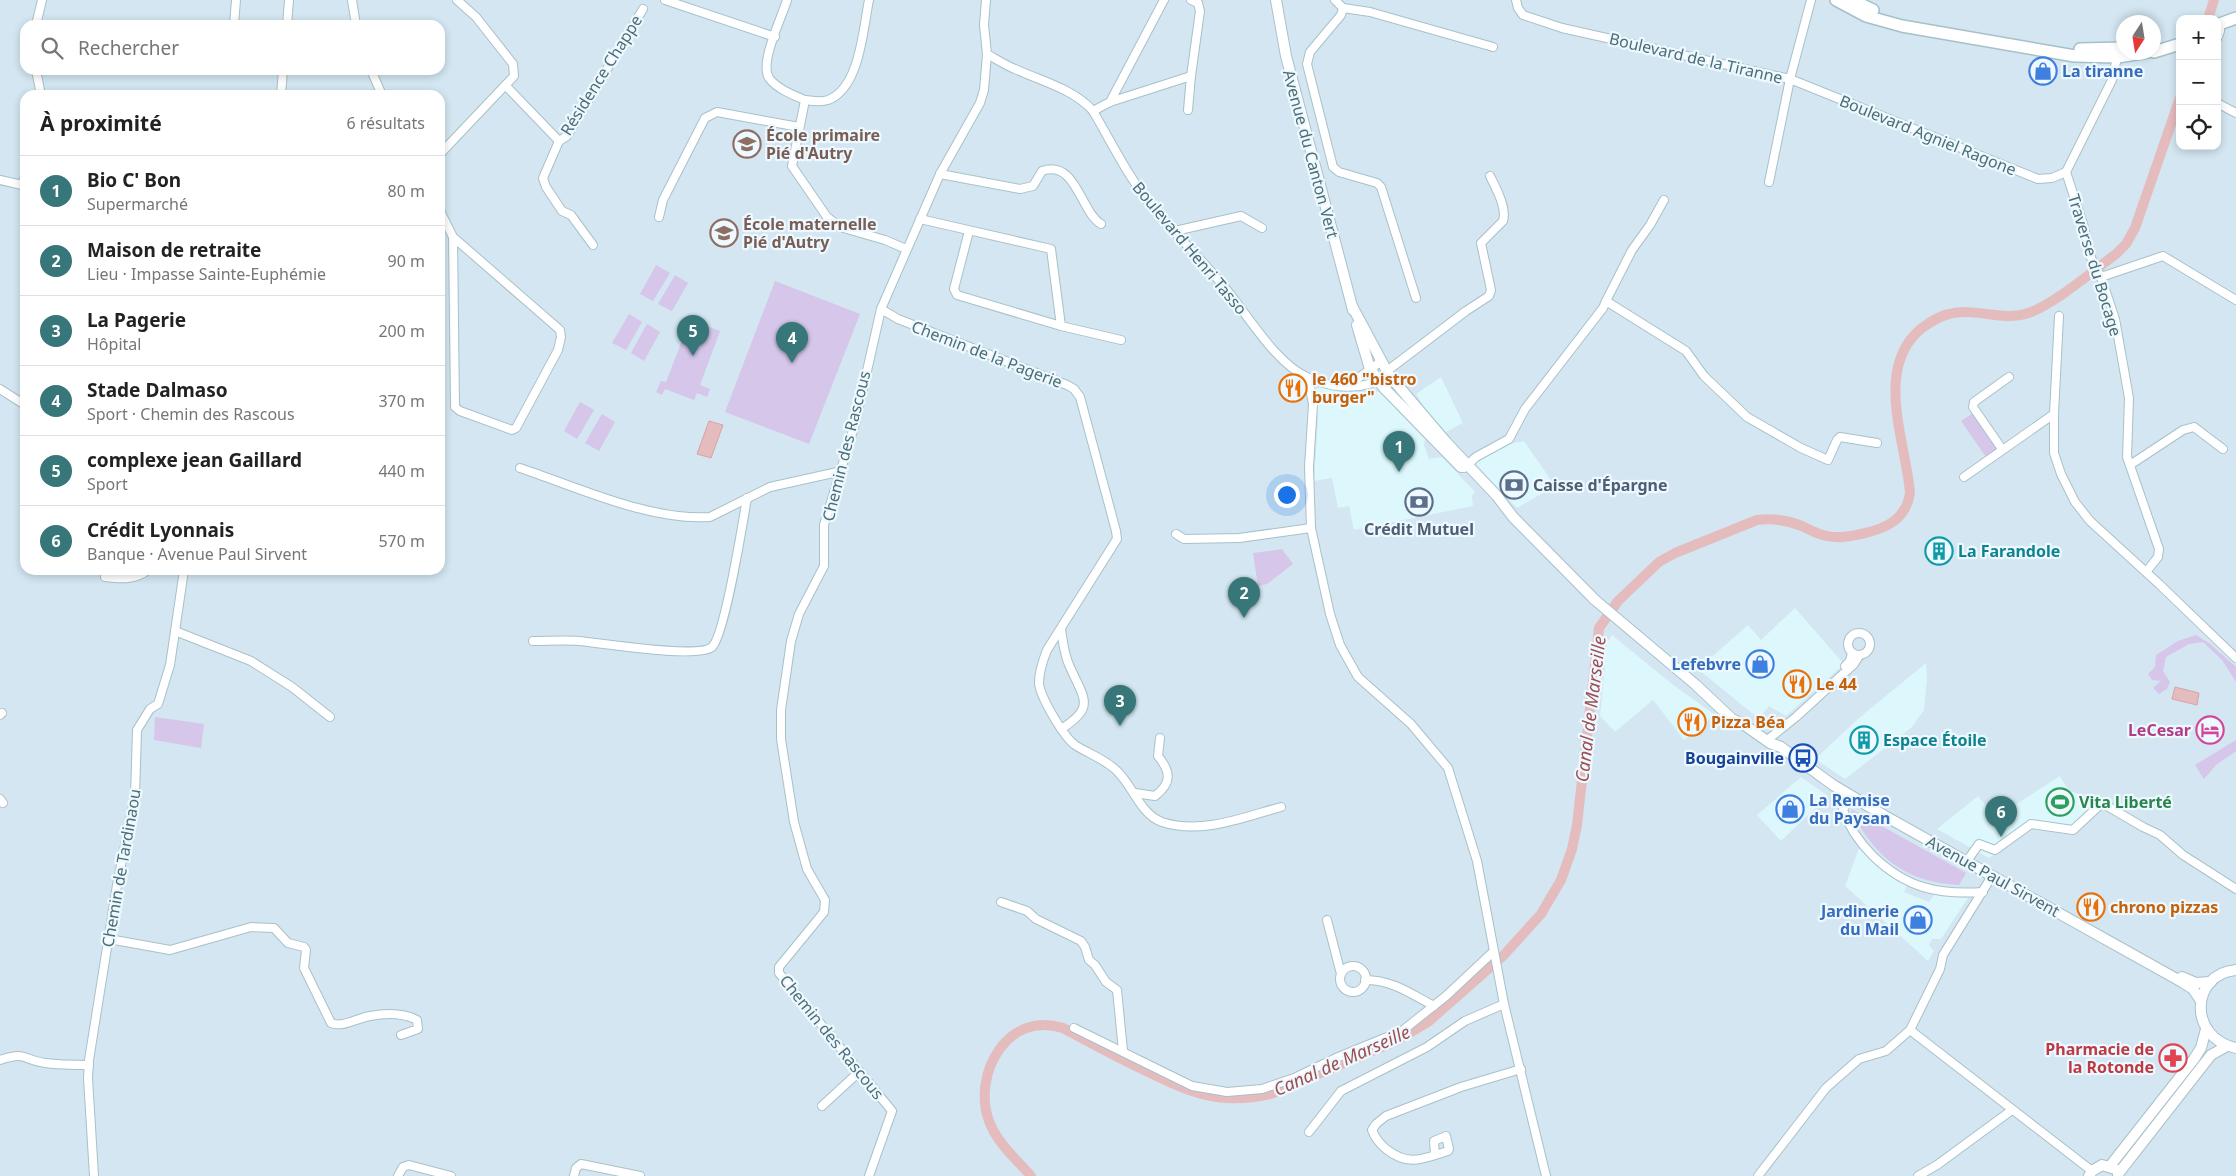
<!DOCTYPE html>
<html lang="fr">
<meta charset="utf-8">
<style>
:root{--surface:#fff;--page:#f2f2f2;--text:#222;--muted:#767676;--line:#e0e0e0;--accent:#377679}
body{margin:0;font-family:"Noto Sans",sans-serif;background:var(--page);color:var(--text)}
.controls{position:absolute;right:15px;top:15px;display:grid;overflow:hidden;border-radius:10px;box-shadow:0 2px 8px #0003}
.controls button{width:45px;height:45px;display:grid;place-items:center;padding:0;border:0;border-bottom:1px solid var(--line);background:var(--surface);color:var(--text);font:25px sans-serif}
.compass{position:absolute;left:2116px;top:15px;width:45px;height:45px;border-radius:50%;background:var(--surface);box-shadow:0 2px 8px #0003;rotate:192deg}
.you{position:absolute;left:1286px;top:494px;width:18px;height:18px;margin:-12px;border:4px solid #fff;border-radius:50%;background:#1a73e8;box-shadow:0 0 0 8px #1a73e833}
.badge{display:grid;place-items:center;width:32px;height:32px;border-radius:50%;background:var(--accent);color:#fff;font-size:16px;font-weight:700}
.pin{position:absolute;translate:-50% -41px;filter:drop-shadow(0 1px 2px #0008)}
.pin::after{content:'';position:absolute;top:26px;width:18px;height:15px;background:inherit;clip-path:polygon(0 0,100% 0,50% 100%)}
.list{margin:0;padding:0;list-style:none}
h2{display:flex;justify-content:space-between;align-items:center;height:65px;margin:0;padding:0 20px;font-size:21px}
h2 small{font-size:16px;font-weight:400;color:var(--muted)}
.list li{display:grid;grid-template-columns:32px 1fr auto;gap:15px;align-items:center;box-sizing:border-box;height:70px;padding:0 20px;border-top:1px solid var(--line)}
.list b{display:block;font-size:19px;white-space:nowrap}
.list p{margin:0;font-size:16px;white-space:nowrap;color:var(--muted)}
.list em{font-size:16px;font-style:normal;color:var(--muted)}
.icon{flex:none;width:28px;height:28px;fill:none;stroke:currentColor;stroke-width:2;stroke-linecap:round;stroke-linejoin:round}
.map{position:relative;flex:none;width:2236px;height:1176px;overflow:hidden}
.search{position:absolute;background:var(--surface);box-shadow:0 2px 8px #0003;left:20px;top:20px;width:425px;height:55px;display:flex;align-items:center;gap:12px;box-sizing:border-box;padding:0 18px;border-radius:15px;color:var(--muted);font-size:19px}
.panel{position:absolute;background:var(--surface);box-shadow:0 2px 8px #0003;left:20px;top:90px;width:425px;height:485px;border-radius:15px}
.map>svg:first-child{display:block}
</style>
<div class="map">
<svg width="2236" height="1176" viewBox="0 0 2236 1176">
<rect width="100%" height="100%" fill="#e8f3fc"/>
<path fill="#d3e6f1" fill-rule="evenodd" d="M0,0H2236V1176H0ZM2180,19H2217V146H2180ZM2124,22H2154V52H2124ZM25,25H440V70H25ZM25,95H440V570H25Z"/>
<g fill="#dcf8fc">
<polygon points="1441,377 1463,423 1446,432 1428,413 1416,394"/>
<polygon points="1319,387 1346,393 1380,392 1425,439 1424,445 1429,459 1442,457 1475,492 1472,496 1473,506 1354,530 1349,506 1338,508 1332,478 1314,481 1318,419 1315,393"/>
<polygon points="1524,441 1555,486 1517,508 1475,463 1483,456 1509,444"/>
<polygon points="1795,608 1844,664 1786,716 1769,706 1759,719 1698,669 1748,625 1761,640"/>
<polygon points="1612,635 1672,684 1715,715 1684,740 1653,700 1615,732 1600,716 1607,643"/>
<polygon points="1926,663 1927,679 1924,710 1912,727 1845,779 1815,759 1859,718"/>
<polygon points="2060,776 2069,791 2079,794 2102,809 2074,835 2029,829 1989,858 1937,829 1978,796 1996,817"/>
<polygon points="1801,777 1828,796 1781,841 1757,815"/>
<polygon points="1859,848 1882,871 1907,885 1904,892 1929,902 1934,895 1968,898 1941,939 1932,939 1929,945 1934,951 1928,961 1845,886"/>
</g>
<g fill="#d5c6ea">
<polygon points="656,265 670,273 653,301 640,294"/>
<polygon points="675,275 688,283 672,311 658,304"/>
<polygon points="775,281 860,314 809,444 725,412"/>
<polygon points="629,314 642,322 626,350 612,343"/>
<polygon points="690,320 720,331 700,385 710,389 707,397 697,393 694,400 665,389 662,395 656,392 661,381 666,382"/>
<polygon points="647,324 660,332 644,361 631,353"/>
<polygon points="580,402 594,410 577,439 564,431"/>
<polygon points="1973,413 1998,450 1986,457 1961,421"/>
<polygon points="602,414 615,422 599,451 585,443"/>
<polygon points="1282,549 1293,564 1267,584 1258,586 1253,553"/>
<polygon points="2196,635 2209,643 2236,667 2236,682 2222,660 2203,642 2189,644 2166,657 2163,671 2170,682 2167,689 2159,694 2153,688 2161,681 2152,680 2148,674 2155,667 2156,655 2178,641"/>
<polygon points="155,717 204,724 201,748 154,740"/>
<polygon points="2236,740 2236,751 2216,765 2204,779 2195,765"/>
<path d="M1853,810L1966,873L1959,885C1905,882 1876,858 1851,811Z"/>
</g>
<g fill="#e5bcbe" stroke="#d7a3a4">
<polygon points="709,421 723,425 711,458 697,454"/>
<polygon points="2175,687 2199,693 2197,705 2172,699"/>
</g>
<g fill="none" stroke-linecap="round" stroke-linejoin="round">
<g stroke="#e5bcbe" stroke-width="10">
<polyline points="2208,19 2214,0"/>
<path d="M1031,1176C1016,1159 997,1143 989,1121C972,1075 1007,1010 1063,1028C1089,1042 1115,1056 1142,1069C1189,1092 1220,1107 1274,1093L1396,1041L1428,1022L1503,956L1541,914L1561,880L1572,849L1577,825L1599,628L1618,601L1659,562L1675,553L1757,520C1773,518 1787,520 1802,526C1810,530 1819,535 1827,536C1838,539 1851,536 1861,534C1885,529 1906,520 1910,493C1906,442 1873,367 1922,328C1930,322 1940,316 1949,314C1975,307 2002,322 2028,313C2053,305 2093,271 2116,254L2126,244L2135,228L2180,98"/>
</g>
<g stroke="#a8c1c9" stroke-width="10">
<g id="minor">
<polyline points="352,0 356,25"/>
<polyline points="665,0 775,37"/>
<path d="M787,0C782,17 759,63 769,78C777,89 793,95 805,100L792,166L827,217L840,227L885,240L906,249"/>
<polyline points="1335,0 1343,8 1370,12 1493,47"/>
<polyline points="1516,0 1518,8 1523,15 1562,28 1790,79 1811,0"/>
<polyline points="1343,8 1341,15 1310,52 1307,64 1333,167 1339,172 1377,183 1381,187 1416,298"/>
<polyline points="36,25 42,0"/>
<polyline points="234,25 236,0"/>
<polyline points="287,25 289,0"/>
<polyline points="2217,39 2220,31 2220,24"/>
<polyline points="2118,53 2112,80 2066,172 2083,224 2091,258 2101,277 2115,319 2129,398 2127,457 2159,549 2158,557 2146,572"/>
<path d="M987,54C996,59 1005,65 1015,69C1041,81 1074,89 1093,111C1113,145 1130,181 1156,211C1177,236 1201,259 1222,284C1246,312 1275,364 1309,378C1337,390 1363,391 1389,375"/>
<polyline points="36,70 41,95"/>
<polyline points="371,70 382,95"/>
<polyline points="506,86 559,141 543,178 546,187 562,211 571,215 593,245"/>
<polyline points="281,95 283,70"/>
<path d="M805,100C812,101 822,102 828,100C860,88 863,29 869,0"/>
<polyline points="1110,102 1164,0"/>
<polyline points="2217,103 2236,113"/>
<polyline points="1188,110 1191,76"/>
<polyline points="1093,111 1110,102 1191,76 1200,11 1198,3 1191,0"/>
<polyline points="559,141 567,136 643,9"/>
<polyline points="440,154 514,76 513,64 476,17 457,0"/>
<path d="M940,174L1020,189L1033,186L1042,171C1076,159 1080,211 1101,224"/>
<polyline points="0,180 22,185 25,177"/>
<polyline points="1769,182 1790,79 2038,179 2052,178 2066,172"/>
<polyline points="440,211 453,237 560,330 561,337 558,350 516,428 512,430 460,411 455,407 453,237"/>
<polyline points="659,217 663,200 705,118 717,112 799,127"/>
<polyline points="920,219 1051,249 1061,326"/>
<polyline points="969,231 954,289 957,295 1061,326 1121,340"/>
<polyline points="1175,231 1241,216 1262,228"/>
<polyline points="2101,277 2163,256 2236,300"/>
<polyline points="1606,301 1632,250 1650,225 1664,200"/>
<path d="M881,309L898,319L1067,385L1074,389L1080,397L1116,531L1117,539L1047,650C1043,660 1039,671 1039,683C1040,697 1064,737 1075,745C1089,754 1105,759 1117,771C1133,786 1140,814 1162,822C1201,835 1244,817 1281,807"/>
<polyline points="2059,316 2054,414 2054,453 2061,474 2075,502 2090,521 2159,584 2236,658"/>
<path d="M1387,371L1466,311L1489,296L1491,290L1481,243L1503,221C1507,208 1496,188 1490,176"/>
<polyline points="1308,378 1313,404 1309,467 1311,528 1330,614 1340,645 1358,677 1411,724 1448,768 1477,861 1504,1004 1546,1176"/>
<polyline points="1343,384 1353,382 1380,362"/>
<polyline points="0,389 25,405"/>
<polyline points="2002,449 1973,407 1974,402 2009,377"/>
<polyline points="2130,465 2183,430 2194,427 2223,449"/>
<path d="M520,468C577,487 649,521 710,517L770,487L842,471"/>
<polyline points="1464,468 1476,457 1509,439 1525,409 1603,308 1606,301 1686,351 1704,376 1747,417 1801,448 1828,460 1837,440 1840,437 1877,443"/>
<polyline points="1964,477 2054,414"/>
<polyline points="1176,534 1184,539 1239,538 1311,528"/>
<path d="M105,577C121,579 135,580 148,570"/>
<polyline points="175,631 251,661 292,687 330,717"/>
<circle cx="1859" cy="644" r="11"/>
<path d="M533,641C548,641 564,640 579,641C602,643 698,659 712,647C725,635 743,521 747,498"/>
<polyline points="1845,666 1850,661 1852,653"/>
<polyline points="0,715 2,713"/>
<path d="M1061,729C1096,707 1084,699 1070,667C1064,655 1063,642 1061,629"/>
<polyline points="1766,741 1796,717 1854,664 1859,656"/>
<path d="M1135,793L1155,796C1172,783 1171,772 1158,756L1160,738"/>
<path d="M1850,795L1843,810C1849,827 1860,843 1873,856C1906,888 1938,895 1983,892"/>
<polyline points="0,799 3,803"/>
<polyline points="1967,861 1979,844 1995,850 2031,824 2073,830 2102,803 2143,827 2160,835 2183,855 2236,889"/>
<polyline points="1001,902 1027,911 1036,919 1081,941 1085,947 1089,960 1095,965 1106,982 1117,990 1123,1051"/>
<polyline points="1327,920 1341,974"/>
<path d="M109,939L170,950L251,927L274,928L288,943L304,947L306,950L304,968L331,1023C342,1028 358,1018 370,1016C386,1013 403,1013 417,1020L418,1029L401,1035"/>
<circle cx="1353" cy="979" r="13"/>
<path d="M1365,980C1393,980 1411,994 1434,1006"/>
<polyline points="1074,1028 1192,1086 1227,1092 1262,1089 1294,1078 1336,1058 1402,1031 1446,996 1493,952"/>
<polyline points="1910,1030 2092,1171"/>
<path d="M0,1060C28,1051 22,1060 45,1063C60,1065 74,1065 89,1065"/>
<polyline points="822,1106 859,1072"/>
<polyline points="1309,1132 1341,1091 1427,1047 1465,1021 1504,1004"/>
<path d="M1435,1155L1434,1141L1446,1136L1449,1149L1448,1151C1422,1159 1409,1167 1386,1149C1380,1144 1375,1138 1372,1130L1376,1124L1386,1116L1461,1087L1521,1069"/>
<polyline points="94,1176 88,1078 89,1060 117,885 135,796 137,730 150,709 158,704 170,665 184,570"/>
<polyline points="398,1176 403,1167 409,1165 451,1176"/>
<polyline points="574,1176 576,1168 581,1164 640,1176"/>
<polyline points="869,1176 892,1111 779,973 779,967 824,912 825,900 807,869 794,822 781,739 781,710 791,641 799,614 824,566 824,525 855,424 881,309 940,174 980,103 984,90 987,54 984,25 986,0"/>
<polyline points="1758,1176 1826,1088 1859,1059 1886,1051 1910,1030 1940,969 1943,955 1992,876"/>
<polyline points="1918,1176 1937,1165 2012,1110"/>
</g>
</g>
<g stroke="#a8c1c9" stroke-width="12">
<g id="tertiary">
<polyline points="1276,0 1286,56 1353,310"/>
<polyline points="1352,306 1389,375 1446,442 1497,496 1513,517 1595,600 1696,685 1732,719 1743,724 1770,743 1781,747 1833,785 1885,816 2182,982 2193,989 2201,1001"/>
<polyline points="1357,325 1370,369 1384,388 1461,467"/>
<path d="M2236,970C2190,974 2188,1038 2236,1048"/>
<polyline points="2182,977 2196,983 2211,982"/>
<polyline points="2110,1166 2194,1059 2201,1048 2206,1029"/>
<polyline points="2118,1174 2211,1055 2227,1046"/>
<polyline points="2089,1176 2092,1171 2102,1165 2115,1169"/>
</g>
</g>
<g stroke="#a4c0ca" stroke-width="14">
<g id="secondary">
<polyline points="1836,0 1866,16 1902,26 2075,56 2118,57 2148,52"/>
<polyline points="1852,0 1873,10"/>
<polyline points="2217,25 2236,18"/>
<polyline points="2080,49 2124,48"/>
<polyline points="2154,52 2180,44"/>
</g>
</g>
<use href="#minor" stroke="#fff" stroke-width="8"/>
<use href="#tertiary" stroke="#fff" stroke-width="10"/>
<use href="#secondary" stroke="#fff" stroke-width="11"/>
</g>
<defs>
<g id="shop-ring" transform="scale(1.4375)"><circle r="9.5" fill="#eef8ff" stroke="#3f7fe0" stroke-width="1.5"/><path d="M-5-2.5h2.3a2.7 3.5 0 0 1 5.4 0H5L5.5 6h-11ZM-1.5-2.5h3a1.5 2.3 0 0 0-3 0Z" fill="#3f7fe0"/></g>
<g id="school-ring" transform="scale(1.4375)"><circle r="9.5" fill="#eef8ff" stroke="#8d6e63" stroke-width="1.5"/><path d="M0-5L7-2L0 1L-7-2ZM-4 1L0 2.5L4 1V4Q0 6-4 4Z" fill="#8d6e63"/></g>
<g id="restaurant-ring" transform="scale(1.4375)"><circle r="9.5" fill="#eef8ff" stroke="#e8710a" stroke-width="1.5"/><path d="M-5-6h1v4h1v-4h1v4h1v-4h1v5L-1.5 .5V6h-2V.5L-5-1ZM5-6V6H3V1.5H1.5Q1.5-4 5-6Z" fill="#e8710a"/></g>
<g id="bank-ring" transform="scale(1.4375)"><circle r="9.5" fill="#eef8ff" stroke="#5c6f8a" stroke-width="1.5"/><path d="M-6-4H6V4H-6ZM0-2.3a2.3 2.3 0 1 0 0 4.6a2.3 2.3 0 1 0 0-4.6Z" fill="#5c6f8a"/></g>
<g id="building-ring" transform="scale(1.4375)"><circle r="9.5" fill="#eef8ff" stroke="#0f9aa8" stroke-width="1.5"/><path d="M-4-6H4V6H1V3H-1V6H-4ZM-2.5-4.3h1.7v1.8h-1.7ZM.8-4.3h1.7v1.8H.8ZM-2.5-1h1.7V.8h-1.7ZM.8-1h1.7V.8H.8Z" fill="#0f9aa8"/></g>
<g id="hotel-ring" transform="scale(1.4375)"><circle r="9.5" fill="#eef8ff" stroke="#d1479c" stroke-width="1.5"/><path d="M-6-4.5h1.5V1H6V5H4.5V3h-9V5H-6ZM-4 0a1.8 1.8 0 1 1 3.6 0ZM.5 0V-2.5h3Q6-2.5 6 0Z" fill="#d1479c"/></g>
<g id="bus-ring" transform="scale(1.4375)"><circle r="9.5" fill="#eef8ff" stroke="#1a4fb4" stroke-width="1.5"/><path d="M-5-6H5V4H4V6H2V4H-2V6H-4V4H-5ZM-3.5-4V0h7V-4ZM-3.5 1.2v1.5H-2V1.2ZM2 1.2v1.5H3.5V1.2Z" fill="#1a4fb4"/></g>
<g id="stadium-ring" transform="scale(1.4375)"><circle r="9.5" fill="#eef8ff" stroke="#2e9e5b" stroke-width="1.5"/><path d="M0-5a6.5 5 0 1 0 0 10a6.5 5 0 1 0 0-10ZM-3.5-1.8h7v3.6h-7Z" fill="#2e9e5b"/></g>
<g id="pharmacy-ring" transform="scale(1.4375)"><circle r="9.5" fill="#eef8ff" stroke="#e0444e" stroke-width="1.5"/><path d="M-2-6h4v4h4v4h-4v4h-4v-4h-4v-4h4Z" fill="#e0444e"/></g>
</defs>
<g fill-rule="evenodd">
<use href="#shop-ring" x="2043" y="71"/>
<use href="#school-ring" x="747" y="144"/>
<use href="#school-ring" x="724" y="233"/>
<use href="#restaurant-ring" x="1293" y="388"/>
<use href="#bank-ring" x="1514" y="485"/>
<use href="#bank-ring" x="1419" y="502"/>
<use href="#building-ring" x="1939" y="551"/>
<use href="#shop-ring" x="1760" y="664"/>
<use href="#restaurant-ring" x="1797" y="684"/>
<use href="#restaurant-ring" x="1692" y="722"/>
<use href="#hotel-ring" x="2210" y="730"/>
<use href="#building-ring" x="1864" y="740"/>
<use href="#bus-ring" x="1803" y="758"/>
<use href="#stadium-ring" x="2060" y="802"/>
<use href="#shop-ring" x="1790" y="809"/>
<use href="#restaurant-ring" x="2091" y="907"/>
<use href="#shop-ring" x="1918" y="920"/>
<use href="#pharmacy-ring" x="2173" y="1058"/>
</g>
<g text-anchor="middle" stroke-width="4.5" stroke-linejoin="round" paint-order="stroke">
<g font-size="16" fill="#4c6e76" stroke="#eef8ff">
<text transform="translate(1696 58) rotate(13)" y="6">Boulevard de la Tiranne</text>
<text transform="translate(601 75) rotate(-58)" y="6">Résidence Chappe</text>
<text transform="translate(1928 135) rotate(22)" y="6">Boulevard Agniel Ragone</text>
<text transform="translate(1311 154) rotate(75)" y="6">Avenue du Canton Vert</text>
<text transform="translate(1190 248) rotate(50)" y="6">Boulevard Henri Tasso</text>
<text transform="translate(2095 265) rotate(73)" y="6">Traverse du Bocage</text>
<text transform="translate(987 354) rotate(21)" y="6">Chemin de la Pagerie</text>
<text transform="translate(846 446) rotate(-76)" y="6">Chemin des Rascous</text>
<text transform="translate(121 868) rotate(-80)" y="6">Chemin de Tardinaou</text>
<text transform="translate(1993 876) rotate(29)" y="6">Avenue Paul Sirvent</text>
<text transform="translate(832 1037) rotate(51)" y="6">Chemin des Rascous</text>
</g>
<g font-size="16" font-weight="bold" fill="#366cbe" stroke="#eef8ff" text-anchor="start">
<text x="2062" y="77">La tiranne</text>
<text x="1741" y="670" text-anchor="end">Lefebvre</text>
<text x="1809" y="806">La Remise<tspan x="1809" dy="18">du Paysan</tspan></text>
<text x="1899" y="917" text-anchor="end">Jardinerie<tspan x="1899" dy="18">du Mail</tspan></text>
</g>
<g font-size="16" font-weight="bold" fill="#785e54" stroke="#eef8ff" text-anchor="start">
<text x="766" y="141">École primaire<tspan x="766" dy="18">Pié d'Autry</tspan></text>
<text x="743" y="230">École maternelle<tspan x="743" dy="18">Pié d'Autry</tspan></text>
</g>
<g font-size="16" font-weight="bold" fill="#c56008" stroke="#eef8ff" text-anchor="start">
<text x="1312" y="385">le 460 "bistro<tspan x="1312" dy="18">burger"</tspan></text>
<text x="1816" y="690">Le 44</text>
<text x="1711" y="728">Pizza Béa</text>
<text x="2110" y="913">chrono pizzas</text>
</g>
<g font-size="16" font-weight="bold" fill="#4e5e75" stroke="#eef8ff" text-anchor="start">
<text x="1533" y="491">Caisse d'Épargne</text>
<text x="1419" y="535" text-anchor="middle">Crédit Mutuel</text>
</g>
<g font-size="16" font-weight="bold" fill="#0d838f" stroke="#eef8ff" text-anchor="start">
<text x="1958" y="557">La Farandole</text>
<text x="1883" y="746">Espace Étoile</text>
</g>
<g font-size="16" font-weight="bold" fill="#b23c85" stroke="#eef8ff" text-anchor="end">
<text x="2191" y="736">LeCesar</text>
</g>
<g font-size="16" font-weight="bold" fill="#164399" stroke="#eef8ff" text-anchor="end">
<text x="1784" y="764">Bougainville</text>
</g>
<g font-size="16" font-weight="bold" fill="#27864d" stroke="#eef8ff" text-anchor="start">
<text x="2079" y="808">Vita Liberté</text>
</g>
<g font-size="16" font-weight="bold" fill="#be3a42" stroke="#eef8ff" text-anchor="end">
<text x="2154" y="1055">Pharmacie de<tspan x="2154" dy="18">la Rotonde</tspan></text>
</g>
<g font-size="18" font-style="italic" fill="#9d4f50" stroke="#eef8ff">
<text transform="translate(1591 709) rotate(-83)" y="6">Canal de Marseille</text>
<text transform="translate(1342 1061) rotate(-24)" y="6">Canal de Marseille</text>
</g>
</g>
</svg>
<div class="controls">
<button>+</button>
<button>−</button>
<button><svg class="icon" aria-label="locate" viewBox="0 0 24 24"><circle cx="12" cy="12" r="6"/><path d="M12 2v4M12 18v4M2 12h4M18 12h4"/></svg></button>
</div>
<svg class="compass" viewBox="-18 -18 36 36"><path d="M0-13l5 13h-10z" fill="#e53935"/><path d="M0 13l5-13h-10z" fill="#767676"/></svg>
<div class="you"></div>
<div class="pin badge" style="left:1399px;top:472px">1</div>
<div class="pin badge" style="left:1244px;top:618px">2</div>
<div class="pin badge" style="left:1120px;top:726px">3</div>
<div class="pin badge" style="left:792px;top:363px">4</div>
<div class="pin badge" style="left:693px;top:356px">5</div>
<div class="pin badge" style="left:2001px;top:837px">6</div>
<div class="search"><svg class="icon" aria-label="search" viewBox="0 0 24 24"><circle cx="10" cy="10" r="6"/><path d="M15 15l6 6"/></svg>Rechercher</div>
<section class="panel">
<h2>À proximité<small>6 résultats</small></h2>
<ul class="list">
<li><span class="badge">1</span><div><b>Bio C' Bon</b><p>Supermarché</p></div><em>80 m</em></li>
<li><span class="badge">2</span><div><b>Maison de retraite</b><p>Lieu · Impasse Sainte-Euphémie</p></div><em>90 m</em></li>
<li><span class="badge">3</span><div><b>La Pagerie</b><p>Hôpital</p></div><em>200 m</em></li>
<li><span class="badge">4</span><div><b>Stade Dalmaso</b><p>Sport · Chemin des Rascous</p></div><em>370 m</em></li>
<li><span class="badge">5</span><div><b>complexe jean Gaillard</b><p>Sport</p></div><em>440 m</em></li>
<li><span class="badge">6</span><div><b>Crédit Lyonnais</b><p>Banque · Avenue Paul Sirvent</p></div><em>570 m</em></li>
</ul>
</section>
</div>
